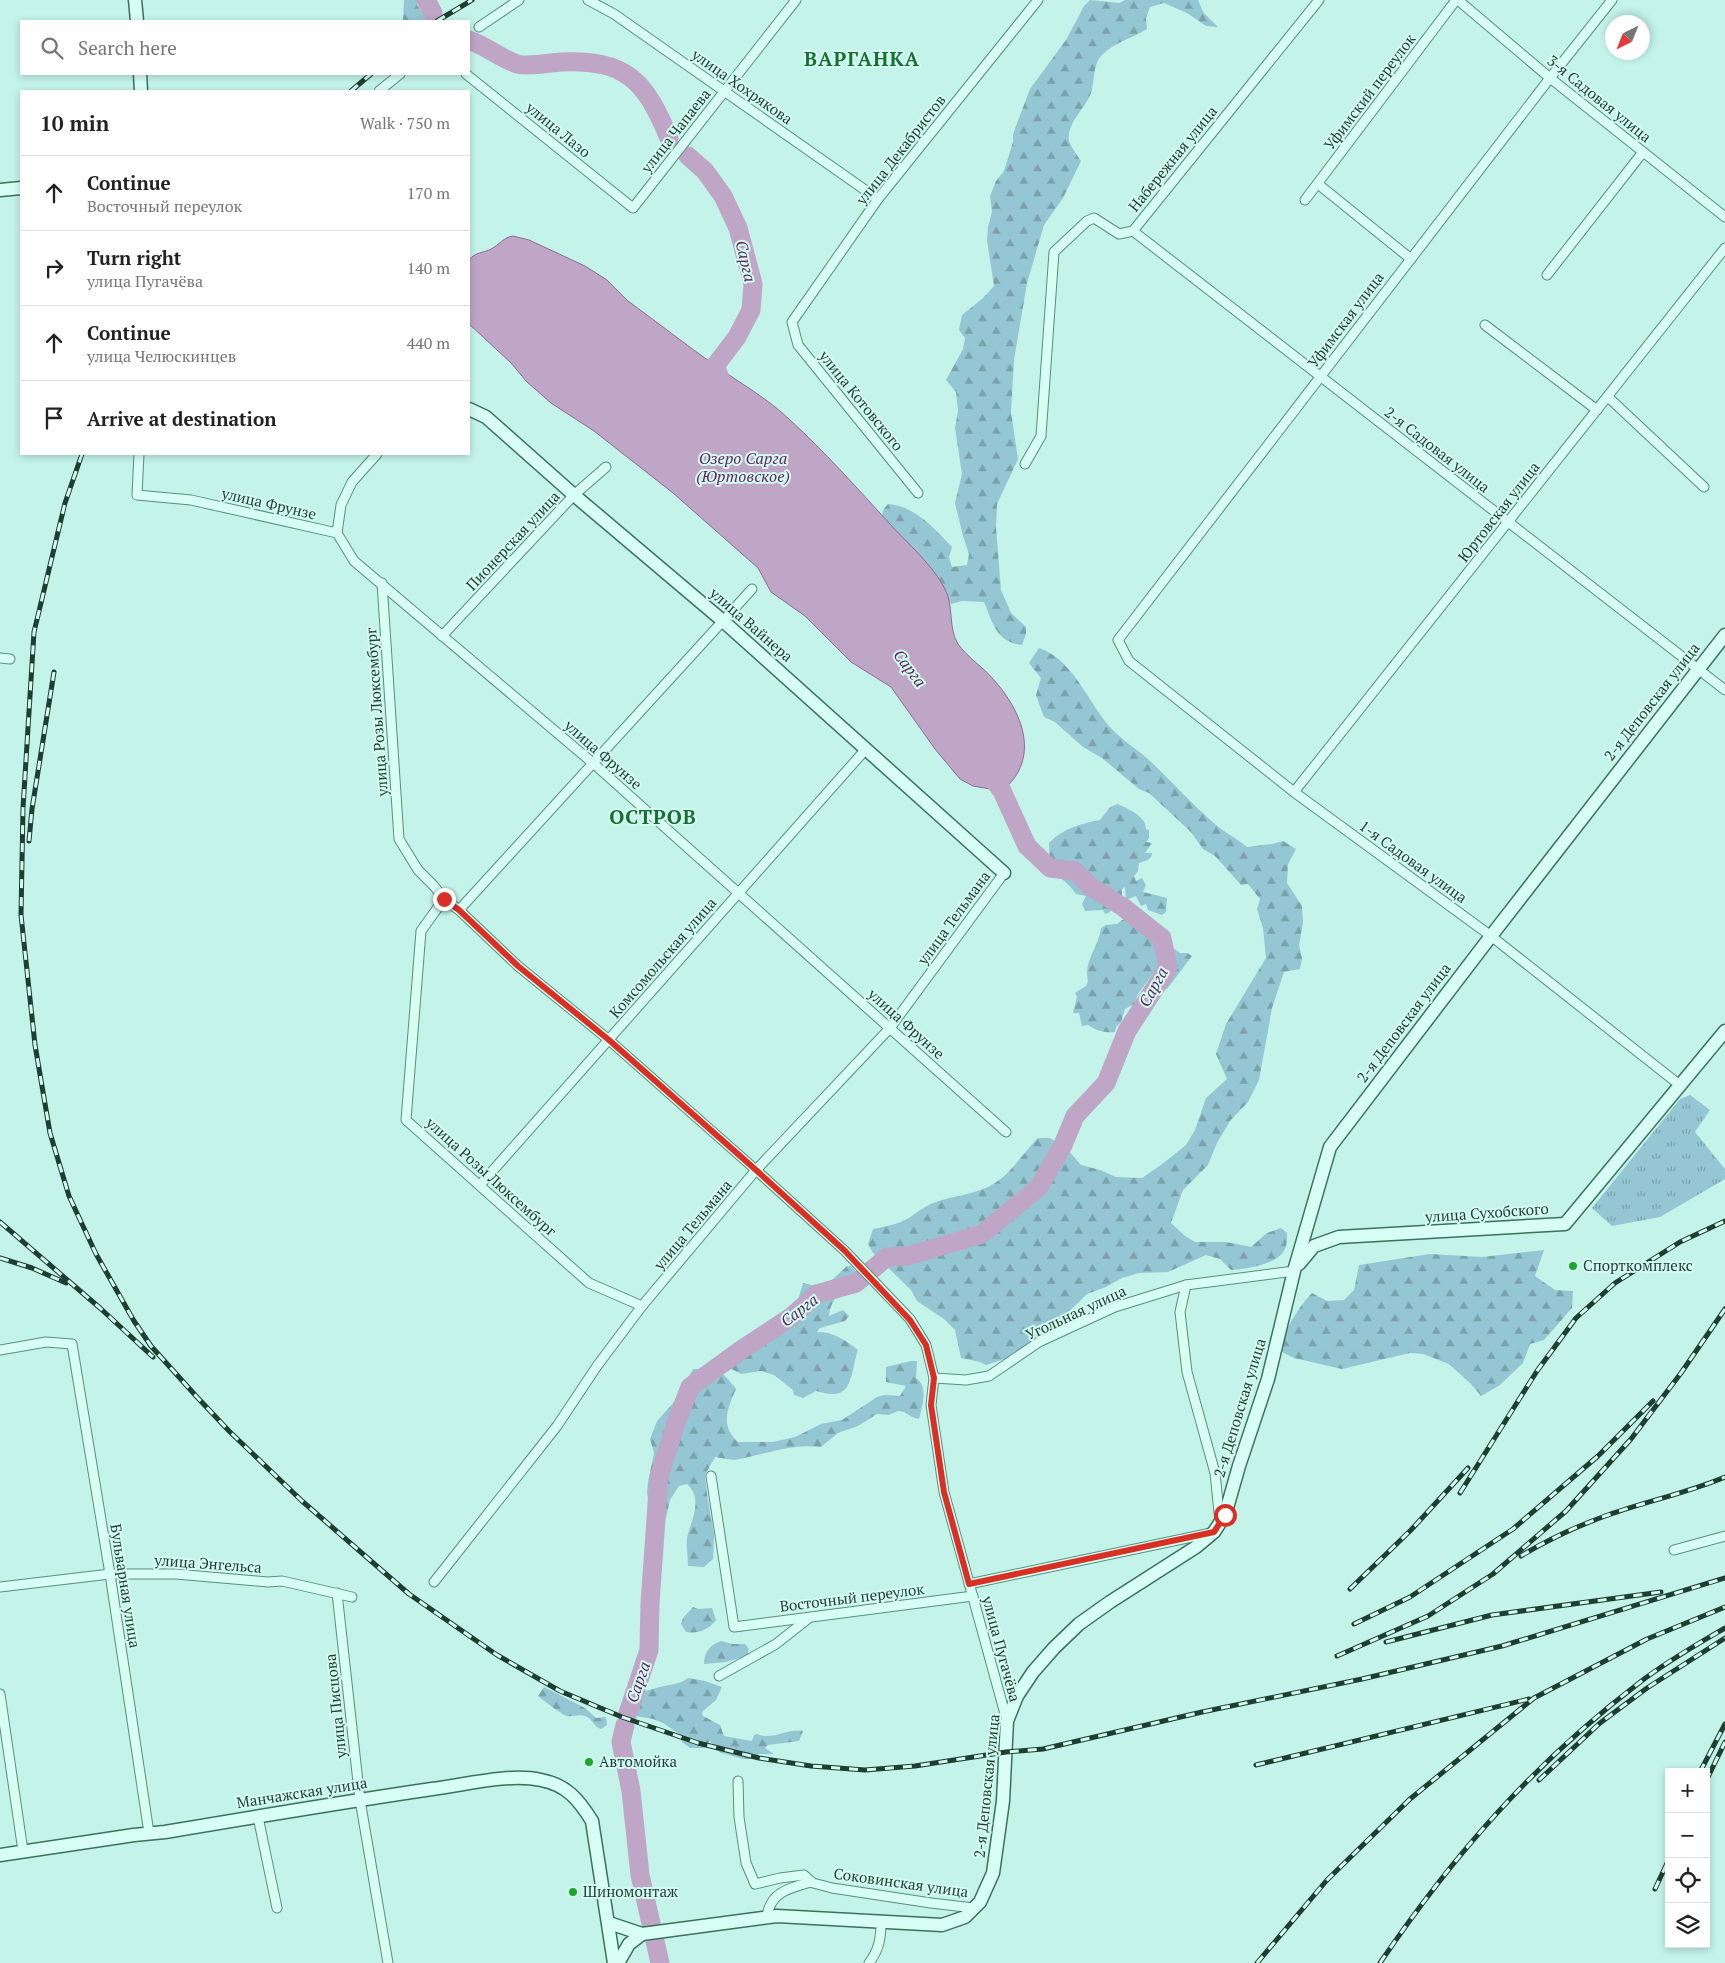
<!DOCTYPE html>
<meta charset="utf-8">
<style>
:root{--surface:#fff;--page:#f6f6f6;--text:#222;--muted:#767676;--line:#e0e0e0}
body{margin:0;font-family:"PT Serif",serif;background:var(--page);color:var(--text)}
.controls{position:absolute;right:15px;bottom:15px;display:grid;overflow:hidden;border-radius:0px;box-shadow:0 2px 8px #0003}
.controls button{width:45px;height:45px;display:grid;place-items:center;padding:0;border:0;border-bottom:1px solid var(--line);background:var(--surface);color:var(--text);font:25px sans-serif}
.compass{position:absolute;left:1605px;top:15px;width:45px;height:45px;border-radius:50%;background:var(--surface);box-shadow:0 2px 8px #0003;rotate:223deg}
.stop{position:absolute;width:15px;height:15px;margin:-11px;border:4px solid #d93025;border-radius:50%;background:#fff}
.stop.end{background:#d93025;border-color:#fff;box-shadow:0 1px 5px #0008}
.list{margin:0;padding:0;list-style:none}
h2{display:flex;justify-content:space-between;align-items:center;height:65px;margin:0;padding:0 20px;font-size:21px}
h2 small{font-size:16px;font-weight:400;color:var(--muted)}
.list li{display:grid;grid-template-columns:32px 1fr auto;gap:15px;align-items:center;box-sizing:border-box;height:75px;padding:0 20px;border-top:1px solid var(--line)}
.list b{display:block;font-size:19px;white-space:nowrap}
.list p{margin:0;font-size:16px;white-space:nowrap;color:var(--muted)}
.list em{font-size:16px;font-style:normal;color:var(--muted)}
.icon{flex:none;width:28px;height:28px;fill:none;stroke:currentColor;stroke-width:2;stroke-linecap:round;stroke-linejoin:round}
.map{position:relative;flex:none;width:1725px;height:1963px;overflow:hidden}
.search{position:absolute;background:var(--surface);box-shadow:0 2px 8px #0003;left:20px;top:20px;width:450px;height:55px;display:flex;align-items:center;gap:12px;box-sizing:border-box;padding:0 18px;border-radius:0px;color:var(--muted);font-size:19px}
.panel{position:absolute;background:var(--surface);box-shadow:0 2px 8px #0003;left:20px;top:90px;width:450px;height:365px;border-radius:0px}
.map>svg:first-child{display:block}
</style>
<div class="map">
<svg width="1725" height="1963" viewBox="0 0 1725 1963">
<defs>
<pattern id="grass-tufts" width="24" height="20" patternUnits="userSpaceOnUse" patternTransform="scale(1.25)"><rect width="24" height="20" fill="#95c6d3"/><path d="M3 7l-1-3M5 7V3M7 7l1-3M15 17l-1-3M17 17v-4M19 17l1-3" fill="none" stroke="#79a2ac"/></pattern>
<pattern id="forest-firs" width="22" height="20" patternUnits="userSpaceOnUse" patternTransform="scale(1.25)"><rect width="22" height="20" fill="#95c6d3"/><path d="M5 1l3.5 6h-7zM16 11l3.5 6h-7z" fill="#79a2ac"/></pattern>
</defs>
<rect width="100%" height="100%" fill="#c3f3e9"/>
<polygon fill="url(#grass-tufts)" points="1690,1095 1710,1110 1695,1132 1725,1169 1725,1179 1660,1217 1612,1226 1592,1208 1680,1099"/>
<g fill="url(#forest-firs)">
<polygon points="404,0 418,0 417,5 423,13 427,15 427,20 403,21"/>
<path d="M1090,0L1119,3L1125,0H1198L1203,12L1218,27L1206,26L1187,13L1164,3L1150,7L1146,18L1147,29C1131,39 1114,42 1101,56C1092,67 1095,81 1091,93C1086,108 1066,123 1069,141C1071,147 1077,155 1081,161L1063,198L1044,225L1027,283L1014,360L1011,412L1018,459L997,504L996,527L1001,590L1011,613L1026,627V634L1022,645C996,642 993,623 984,602L962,601L951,604C938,570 907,543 882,516L883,510L888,504C915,506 934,528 952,547L949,557L952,567L967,565L969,554L963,536L955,503L962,474L955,428L958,411L956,392L946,380L963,349L965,338L959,330L962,315L983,298L994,286L987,240L988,227L992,212L990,196L996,181L1004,171L1013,142V134L1030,89L1066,40L1084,6Z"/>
<path d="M1039,648C1077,661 1089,709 1117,734C1127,744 1140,751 1150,761C1172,782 1193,805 1216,825C1226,833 1237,839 1247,847L1272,844L1283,841L1296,849L1288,864L1287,883L1302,906L1303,923L1299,945L1302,958L1300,969L1284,972L1272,1008L1259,1080L1248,1102L1230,1121L1217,1143L1208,1165L1183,1190L1171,1223L1185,1236L1195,1242H1226L1251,1247L1267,1233L1281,1228L1287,1233C1287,1238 1287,1245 1285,1249C1277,1265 1246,1269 1231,1270L1220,1259L1206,1255L1168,1272L1139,1273L1122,1278L1106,1287L1087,1294L1047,1333L1005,1359L986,1365L980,1362L961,1358L955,1330L944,1319L917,1301L911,1290L873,1253L868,1244L873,1229C882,1227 894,1225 903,1221C912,1217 920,1209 929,1205C950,1195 975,1196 995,1183C1013,1171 1023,1153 1038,1138H1050L1067,1149L1081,1165L1100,1170L1116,1177L1142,1178L1161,1165L1186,1145L1195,1130L1206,1098L1227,1079L1216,1054L1226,1024L1266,958L1263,928L1257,909L1260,899L1248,884L1241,885L1215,856L1203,849L1191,832L1149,793L1139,789L1102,758L1083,747L1055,722L1044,717L1036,695L1041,678L1029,663Z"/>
<path d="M1118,804C1128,809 1146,816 1146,829L1149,830V838L1146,842L1152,843L1145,853H1152C1152,860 1145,861 1139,863L1138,871L1134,876L1136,881L1142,878L1146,885L1143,892L1167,898L1166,912L1162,915L1148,910L1146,904L1141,906L1136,896L1126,900L1125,887L1122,889V896L1116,900L1117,903L1112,905L1110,912L1105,914L1103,910L1085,911L1082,904L1086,896L1076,894C1067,881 1060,879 1050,868L1049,843C1062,829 1082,823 1100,820L1110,807Z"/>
<path d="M1143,914L1154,925L1148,933C1158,943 1156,951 1173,948L1180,953H1187L1192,956L1167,989L1153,987L1159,974L1157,968L1138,994L1134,1004L1125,1009L1121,1022L1116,1027L1115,1032C1106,1033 1096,1031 1088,1025L1082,1026L1079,1013H1073L1077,997L1075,993L1086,986L1088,981C1083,961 1099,947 1101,928L1106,925L1117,924C1124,918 1128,917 1136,921Z"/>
<path d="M1544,1250L1535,1276L1555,1290L1573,1291L1572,1308L1544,1340L1530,1344L1523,1363L1500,1385L1481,1396L1471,1384L1449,1364L1423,1354L1410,1353L1342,1369L1294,1358L1276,1349L1279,1350C1287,1327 1296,1310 1312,1293L1327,1301L1344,1300L1354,1290L1359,1265L1430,1254L1482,1257Z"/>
<path d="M847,1266H851C856,1272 860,1276 856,1283C842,1289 830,1300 829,1316L843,1310L849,1316L845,1321L820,1328L817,1332C834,1332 845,1340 858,1350C852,1363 854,1396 832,1394C827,1394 821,1392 816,1391L803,1398L794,1395L793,1390L774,1375L761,1371L741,1374L722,1364L728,1350L741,1340C766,1343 763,1326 781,1319L790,1323L797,1316L798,1300L803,1283L820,1287L830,1282Z"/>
<path d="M911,1361H917L916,1378C929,1387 922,1406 919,1419L912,1417L904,1412L898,1411L889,1415L877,1414L858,1426L838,1433L821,1447C790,1443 768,1454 739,1459C732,1461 722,1458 715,1457L705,1475L707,1494L714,1534L713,1559L704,1567L688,1566C688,1557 686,1547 687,1538C691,1520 704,1500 687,1484L679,1486L670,1500L666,1518L655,1517L649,1505L647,1493L648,1482L654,1453L650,1439L657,1421L675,1401L693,1369C718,1369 720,1368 736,1389C727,1409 720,1426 738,1442H773L795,1437L821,1424L842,1420L877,1397L884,1395L900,1396L906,1386L886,1382V1367Z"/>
<path d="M693,1607L698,1609L712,1608L716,1620C709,1630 698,1634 686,1632L681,1624L683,1618Z"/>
<path d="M721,1641L733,1644H745L749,1649L747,1656L726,1662L704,1664C704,1652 710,1645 721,1641Z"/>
<path d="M688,1678L705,1681L722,1687L716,1700L702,1712L703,1716L720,1725L724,1736L752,1741L754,1735L757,1734C772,1741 788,1728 803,1731L799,1741L768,1745L765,1748L774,1754H759L750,1759H743L719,1752L710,1741L704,1748H690L682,1742L679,1734L663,1723L653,1719L630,1715L627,1710L631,1693C645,1692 651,1689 664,1686C674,1684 680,1684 688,1678Z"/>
<path d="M544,1687L585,1708L596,1718L606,1717L607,1725L601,1729C594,1727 593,1720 587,1717C581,1713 573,1717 567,1716C562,1715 543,1700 538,1696Z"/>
</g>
<path fill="#bfa5c6" stroke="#8f6b95" d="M513,236L529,240L585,266L607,280L628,301C657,322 686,345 716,366C740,383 768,399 789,419C824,451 857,488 889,523C908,544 932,564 945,589C954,606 948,628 958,644C967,657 983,667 993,679C1022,711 1042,758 1002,791L973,786L960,779L935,749L891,687L851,662L805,616L771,592L758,568L673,493L594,431L551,403L527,382L511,363L469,324V260C475,252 484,253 491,249C499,245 504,237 513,236Z"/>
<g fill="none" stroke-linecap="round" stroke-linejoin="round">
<g stroke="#bfa5c6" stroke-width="19">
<polyline points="426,0 433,13"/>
<path d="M469,40C486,46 500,58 517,64C527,67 549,63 560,62C626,59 645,80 669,138"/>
<polyline points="688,156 705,171 723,196 738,228 753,284 751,310 737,337 715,366 725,390"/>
<polyline points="628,1713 649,1650 650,1603 659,1477 676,1423 690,1387 741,1350 791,1317 817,1294 856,1283 887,1257 908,1256 982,1234 1039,1187 1063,1145 1075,1116 1106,1083 1127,1031 1168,968 1162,938 1123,907 1091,887 1075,871 1050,868 1027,846 1002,791 988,772"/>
<polyline points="625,1725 621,1742 631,1791 640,1875 660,1963"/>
</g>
<g stroke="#57907b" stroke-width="11">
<g id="street">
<polyline points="588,0 614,14 878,199"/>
<polyline points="1458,0 1550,78 1725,217"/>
<polyline points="1612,0 1550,78 1118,640 1129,661 1294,792 1491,936 1681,1086"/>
<polyline points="479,27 519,0"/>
<polyline points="466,74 633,208 796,0"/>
<polyline points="379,91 400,74"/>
<polyline points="1318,184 1411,259"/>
<polyline points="1305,200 1456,0"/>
<polyline points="1133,231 1725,690"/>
<polyline points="1547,275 1643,152"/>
<polyline points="1485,325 1597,410"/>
<polyline points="1608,397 1704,487"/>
<polyline points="139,454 137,495 191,500 337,533 354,561 594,764 1006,1132"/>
<polyline points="1025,464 1041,436 1054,252 1087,221 1094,218 1119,234 1133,231 1319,0"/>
<polyline points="918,493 798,345 792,322 878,199 1038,0"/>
<polyline points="337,533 341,505 352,482 377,454"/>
<polyline points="382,583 399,839 418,870 434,886 444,899 459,910 518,966 609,1040 756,1170 845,1251 910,1319 926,1345 934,1378 931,1405 944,1492 1007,1721"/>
<polyline points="442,636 574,495 606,467"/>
<polyline points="0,658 10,659"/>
<polyline points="1294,792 1725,248"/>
<polyline points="444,899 421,931 406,1120 589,1283 642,1306"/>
<polyline points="459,910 752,589"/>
<polyline points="480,1185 866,749"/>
<polyline points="1186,1285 1180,1312 1187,1372 1215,1473 1220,1522"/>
<polyline points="0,1350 46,1342 72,1344 110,1574 149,1833"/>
<polyline points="934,1378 966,1380 989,1376 1039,1342 1115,1307 1186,1285 1294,1271"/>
<polyline points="711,1476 734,1627 973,1596"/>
<polyline points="1674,1550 1725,1536"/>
<polyline points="434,1582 557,1426 597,1366 642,1306 756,1170 890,1028 1004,873"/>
<polyline points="969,1584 1211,1533"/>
<polyline points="0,1587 110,1574 176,1574 268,1582 282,1581 352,1597"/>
<polyline points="337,1593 360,1800 388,1963"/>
<polyline points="719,1676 776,1644 809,1618"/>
<polyline points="0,1694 23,1851"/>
<polyline points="738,1781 739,1817 746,1863 755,1884 780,1878 804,1875 813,1883 832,1888 931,1903 974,1908"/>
<polyline points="258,1817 277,1908"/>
<path d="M767,1918C769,1892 790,1888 811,1882"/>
<path d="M869,1963C879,1950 881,1938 881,1922"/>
</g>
</g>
<g stroke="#3a725b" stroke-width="15">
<g id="secondary">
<polyline points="135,0 137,21"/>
<polyline points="140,74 141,91"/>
<polyline points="0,190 21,188"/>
<polyline points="469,409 486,417 574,495 723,621 1004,873"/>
<polyline points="1299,1264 1314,1246 1339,1237 1565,1224 1725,1031"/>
<path d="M0,1855L134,1835L165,1832C254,1817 343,1802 432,1789C465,1785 508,1773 541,1780C567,1785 579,1800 592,1821L614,1963"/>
<polyline points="609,1923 642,1934 777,1916 942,1925 965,1917 980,1902 993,1873 1003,1801 1007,1721 1017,1696 1033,1672 1054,1648 1079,1624 1110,1602 1196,1547 1214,1532 1225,1515 1239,1466 1268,1379 1294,1271 1330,1147 1491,936 1725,635"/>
<polyline points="618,1963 629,1944 642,1934"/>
</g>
</g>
<use href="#street" stroke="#d7fdf5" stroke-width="9"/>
<use href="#secondary" stroke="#d7fdf5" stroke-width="12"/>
<g stroke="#1d3e30" stroke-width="5">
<g id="rail">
<polyline points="437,21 472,0"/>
<polyline points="351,91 371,74"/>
<polyline points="82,454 65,503 34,632 23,808 21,915 35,1045 50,1133 69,1196 96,1254 134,1321 151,1346 196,1396 229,1431 302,1501 409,1594 497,1655 560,1691 622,1717 698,1743 759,1758 811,1766 865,1770 915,1766 1006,1752 1043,1749 1202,1712 1362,1679 1502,1646 1725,1578"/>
<polyline points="29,841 32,809 54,672"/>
<polyline points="0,1222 100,1308 153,1357"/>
<polyline points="0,1258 32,1268 66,1283"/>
<polyline points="1460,1493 1537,1371 1576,1318 1615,1283 1680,1242 1725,1221"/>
<path d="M1521,1556C1549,1539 1577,1526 1608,1515C1647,1501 1687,1493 1725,1477"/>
<polyline points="1350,1589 1411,1530 1468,1468"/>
<polyline points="1354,1624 1410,1597 1513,1529 1598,1456 1653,1401"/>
<polyline points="1386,1642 1492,1615 1661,1592"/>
<polyline points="1337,1656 1428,1616 1493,1574 1566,1511 1631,1439 1681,1373 1725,1309"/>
<polyline points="1256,1765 1529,1699"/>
<polyline points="1700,1772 1725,1724"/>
<polyline points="1539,1780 1600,1723 1647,1688 1725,1638"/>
<polyline points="1706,1781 1725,1742"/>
<polyline points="1655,1889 1669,1859"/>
<polyline points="1257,1963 1327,1880 1410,1799 1534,1698 1647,1639 1725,1607"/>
<path d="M1380,1963C1454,1854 1534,1763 1639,1683C1666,1662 1696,1645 1725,1628"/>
</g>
</g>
<use href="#rail" stroke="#d4faf2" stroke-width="3" stroke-dasharray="9" stroke-linecap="butt"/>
</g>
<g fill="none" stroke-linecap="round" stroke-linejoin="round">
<polyline stroke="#d93025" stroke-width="6" points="444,899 459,910 518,966 609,1040 756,1170 845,1251 910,1320 926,1345 934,1378 931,1405 944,1492 969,1584 1214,1532 1225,1515"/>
</g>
<g fill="#1fa72c" stroke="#d4faf2" stroke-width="2">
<circle cx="1573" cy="1266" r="5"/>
<circle cx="589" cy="1762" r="5"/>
<circle cx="573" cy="1892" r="5"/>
</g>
<g text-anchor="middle" stroke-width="4" stroke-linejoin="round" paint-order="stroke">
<g font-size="15" fill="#1d3e30" stroke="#d4faf2">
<text transform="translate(742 87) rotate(35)" y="5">улица Хохрякова</text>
<text transform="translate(1370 92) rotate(-53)" y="5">Уфимский переулок</text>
<text transform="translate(1599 99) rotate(39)" y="5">3-я Садовая улица</text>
<text transform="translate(558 130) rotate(39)" y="5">улица Лазо</text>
<text transform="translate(676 131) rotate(-52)" y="5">улица Чапаева</text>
<text transform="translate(901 150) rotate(-52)" y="5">улица Декабристов</text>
<text transform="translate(1173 159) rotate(-51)" y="5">Набережная улица</text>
<text transform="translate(1346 320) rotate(-53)" y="5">Уфимская улица</text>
<text transform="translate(861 401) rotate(51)" y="5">улица Котовского</text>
<text transform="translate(1437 450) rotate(38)" y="5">2-я Садовая улица</text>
<text transform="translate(269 504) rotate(13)" y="5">улица Фрунзе</text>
<text transform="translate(1499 512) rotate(-52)" y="5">Юртовская улица</text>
<text transform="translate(513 541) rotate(-47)" y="5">Пионерская улица</text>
<text transform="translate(751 625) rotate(41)" y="5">улица Вайнера</text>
<text transform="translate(1652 702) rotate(-52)" y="5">2-я Деповская улица</text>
<text transform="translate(377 712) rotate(-94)" y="5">улица Розы Люксембург</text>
<text transform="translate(603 755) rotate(41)" y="5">улица Фрунзе</text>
<text transform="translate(1413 862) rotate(36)" y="5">1-я Садовая улица</text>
<text transform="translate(954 918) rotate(-54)" y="5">улица Тельмана</text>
<text transform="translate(663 958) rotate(-49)" y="5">Комсомольская улица</text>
<text transform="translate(1404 1023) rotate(-53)" y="5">2-я Деповская улица</text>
<text transform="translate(906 1024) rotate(42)" y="5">улица Фрунзе</text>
<text transform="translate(491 1177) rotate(42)" y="5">улица Розы Люксембург</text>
<text transform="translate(1487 1213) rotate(-4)" y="5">улица Сухобского</text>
<text transform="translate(693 1225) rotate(-50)" y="5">улица Тельмана</text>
<text transform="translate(1076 1313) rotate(-25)" y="5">Угольная улица</text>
<text transform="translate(1240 1408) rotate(-73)" y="5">2-я Деповская улица</text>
<text transform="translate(208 1564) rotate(4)" y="5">улица Энгельса</text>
<text transform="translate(125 1586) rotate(81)" y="5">Бульварная улица</text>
<text transform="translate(852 1598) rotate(-7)" y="5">Восточный переулок</text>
<text transform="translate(1001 1649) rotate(75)" y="5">улица Пугачёва</text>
<text transform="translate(336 1706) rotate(-96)" y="5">улица Писцова</text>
<text transform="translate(987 1786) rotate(-84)" y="5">2-я Деповская улица</text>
<text transform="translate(302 1793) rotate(-9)" y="5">Манчажская улица</text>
<text transform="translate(901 1883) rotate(8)" y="5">Соковинская улица</text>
</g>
<g font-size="15" fill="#1d3e30" stroke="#d4faf2" text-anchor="start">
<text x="1583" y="1271">Спорткомплекс</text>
<text x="599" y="1767">Автомойка</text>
<text x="583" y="1897">Шиномонтаж</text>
</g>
<g font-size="16" font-style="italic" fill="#602a5e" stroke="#d4faf2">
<text transform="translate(746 261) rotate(77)" y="6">Сарга</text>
<text x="743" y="464">Озеро Сарга<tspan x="743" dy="18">(Юртовское)</tspan></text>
<text transform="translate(910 668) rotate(53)" y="6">Сарга</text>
<text transform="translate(1153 987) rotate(-61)" y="6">Сарга</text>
<text transform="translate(799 1310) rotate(-37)" y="6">Сарга</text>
<text transform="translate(638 1682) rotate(-71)" y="6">Сарга</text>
</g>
<g font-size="20" font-weight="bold" letter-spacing="1" fill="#177032" stroke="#d4faf2">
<text x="862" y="66">ВАРГАНКА</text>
<text x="653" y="824">ОСТРОВ</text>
</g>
</g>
</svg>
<div class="controls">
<button>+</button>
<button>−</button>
<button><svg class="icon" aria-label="locate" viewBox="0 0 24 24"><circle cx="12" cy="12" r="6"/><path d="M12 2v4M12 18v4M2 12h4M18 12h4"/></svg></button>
<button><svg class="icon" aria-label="layers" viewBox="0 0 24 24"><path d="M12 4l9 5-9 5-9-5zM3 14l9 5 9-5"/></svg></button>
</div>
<svg class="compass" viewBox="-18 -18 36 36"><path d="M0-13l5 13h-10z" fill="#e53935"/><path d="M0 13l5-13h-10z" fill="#767676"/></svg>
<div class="stop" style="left:1225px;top:1515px"></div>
<div class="stop end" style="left:444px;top:899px"></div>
<div class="search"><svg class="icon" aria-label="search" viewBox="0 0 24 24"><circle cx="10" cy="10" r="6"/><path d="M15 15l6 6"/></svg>Search here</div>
<section class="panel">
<h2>10 min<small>Walk · 750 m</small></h2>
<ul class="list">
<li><svg class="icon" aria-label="ahead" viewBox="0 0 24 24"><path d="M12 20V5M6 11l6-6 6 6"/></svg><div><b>Continue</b><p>Восточный переулок</p></div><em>170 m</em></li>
<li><svg class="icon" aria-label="right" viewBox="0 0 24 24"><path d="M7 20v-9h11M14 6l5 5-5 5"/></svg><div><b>Turn right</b><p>улица Пугачёва</p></div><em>140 m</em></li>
<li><svg class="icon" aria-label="ahead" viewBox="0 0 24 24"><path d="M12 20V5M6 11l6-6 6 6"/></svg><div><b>Continue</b><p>улица Челюскинцев</p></div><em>440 m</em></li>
<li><svg class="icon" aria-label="arrive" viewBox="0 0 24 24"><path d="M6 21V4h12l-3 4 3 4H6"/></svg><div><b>Arrive at destination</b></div></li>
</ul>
</section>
</div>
